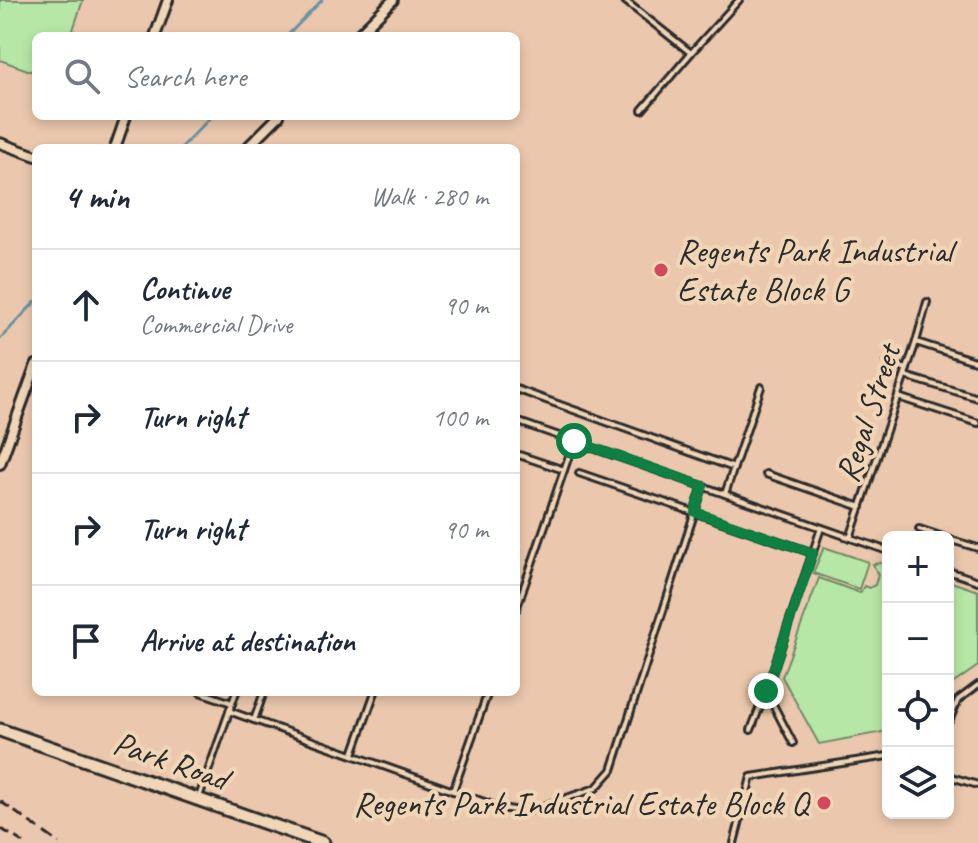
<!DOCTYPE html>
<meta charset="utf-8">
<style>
:root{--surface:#fff;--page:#f6f6f7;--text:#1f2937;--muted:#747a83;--line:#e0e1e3}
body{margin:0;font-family:Caveat,sans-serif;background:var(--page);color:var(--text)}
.controls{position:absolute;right:24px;bottom:24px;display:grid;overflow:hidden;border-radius:12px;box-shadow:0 4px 12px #0003}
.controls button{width:72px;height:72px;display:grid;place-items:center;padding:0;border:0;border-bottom:2px solid var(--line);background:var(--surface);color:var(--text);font:40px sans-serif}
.stop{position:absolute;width:24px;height:24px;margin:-18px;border:6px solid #0b8043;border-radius:50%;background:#fff}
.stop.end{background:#0b8043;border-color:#fff;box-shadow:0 2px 8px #0008}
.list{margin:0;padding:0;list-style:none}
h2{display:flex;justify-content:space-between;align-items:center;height:104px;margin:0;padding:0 32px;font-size:34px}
h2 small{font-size:26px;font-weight:400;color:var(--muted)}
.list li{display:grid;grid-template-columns:52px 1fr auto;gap:24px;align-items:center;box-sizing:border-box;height:112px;padding:0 32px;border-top:2px solid var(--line)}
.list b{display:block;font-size:30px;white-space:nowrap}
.list p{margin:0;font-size:26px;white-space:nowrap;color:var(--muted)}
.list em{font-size:26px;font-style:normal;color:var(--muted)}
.icon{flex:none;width:44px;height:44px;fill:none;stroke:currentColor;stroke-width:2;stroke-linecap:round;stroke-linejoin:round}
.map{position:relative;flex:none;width:978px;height:843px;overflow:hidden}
.search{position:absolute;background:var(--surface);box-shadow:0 4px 12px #0003;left:32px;top:32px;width:488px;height:88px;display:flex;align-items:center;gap:20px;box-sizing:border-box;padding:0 28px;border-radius:12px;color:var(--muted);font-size:30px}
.panel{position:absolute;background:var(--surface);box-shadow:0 4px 12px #0003;left:32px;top:144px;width:488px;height:552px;border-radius:12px}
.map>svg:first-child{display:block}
</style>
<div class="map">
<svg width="978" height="843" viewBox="0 0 978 843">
<rect width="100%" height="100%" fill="#ebc8ad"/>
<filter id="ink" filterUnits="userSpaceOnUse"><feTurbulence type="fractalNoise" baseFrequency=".0125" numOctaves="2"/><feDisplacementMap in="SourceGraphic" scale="16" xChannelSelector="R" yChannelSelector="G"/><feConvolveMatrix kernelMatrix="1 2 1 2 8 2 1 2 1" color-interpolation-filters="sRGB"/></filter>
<g filter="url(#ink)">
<g fill="#b6e7a6" stroke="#708968" stroke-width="2">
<polygon points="0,0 83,0 71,36 36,36 36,73 0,60"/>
<polygon points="824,547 868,562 859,589 813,573"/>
<polygon points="888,562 888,731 819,744 782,677 819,578 860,593 864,586 869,588 875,585 878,575 873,564"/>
<polygon points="948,581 978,591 978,666 948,687"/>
</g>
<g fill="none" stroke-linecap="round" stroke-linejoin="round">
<g stroke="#6992a4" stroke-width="3">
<polyline points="287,36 322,0"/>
<polyline points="181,148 212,116"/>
<polyline points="0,339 36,301"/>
</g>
<g stroke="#2b2b2b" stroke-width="10">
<g id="lane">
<polyline points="624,0 691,53 739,0"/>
<polyline points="642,110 691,53"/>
<polyline points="916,342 978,362"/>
<polyline points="887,363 907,369"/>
<polyline points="905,376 978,398"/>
<polyline points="516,389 734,468"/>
<polyline points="898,397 978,423"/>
<polyline points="516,421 888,551"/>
<polyline points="516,454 564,470"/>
<polyline points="579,473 813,553"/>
<polyline points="766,474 861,507"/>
<polyline points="725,494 761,387"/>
<polyline points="919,529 943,537"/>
<polyline points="850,538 916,342 927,302"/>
<polyline points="948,539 978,548"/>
<polyline points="948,571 978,581"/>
<polyline points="516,610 574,441"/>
<polyline points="766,691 793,743"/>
<polyline points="200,692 232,703"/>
<polyline points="229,711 501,808 526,812 596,788 612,770 703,486"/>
<polyline points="254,720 264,692"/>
<polyline points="949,721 958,700 978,685"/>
<polyline points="751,730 766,691 821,528"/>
<polyline points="353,754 375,692"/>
<polyline points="948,776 978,785"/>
<polyline points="453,791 488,692"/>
<polyline points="199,797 236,692"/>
<polyline points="734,843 751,777 888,756"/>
</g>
</g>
<g stroke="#2b2b2b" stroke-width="14">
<g id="street">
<polyline points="155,36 168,0"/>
<polyline points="357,36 393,0"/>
<polyline points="0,143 36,156"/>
<polyline points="115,148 126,116"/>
<polyline points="247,148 279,116"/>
<polyline points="0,464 36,365"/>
</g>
</g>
<g stroke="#2b2b2b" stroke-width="17">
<polyline id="secondary" points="0,730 323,843"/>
</g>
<use href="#lane" stroke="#f0d5b7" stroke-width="4"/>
<use href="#street" stroke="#f0d5b7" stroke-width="8"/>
<use href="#secondary" stroke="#f0d5b7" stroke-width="11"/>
<g stroke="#2b2b2b" stroke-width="3" stroke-dasharray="12 6" stroke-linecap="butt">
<polyline points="0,801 59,843"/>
<polyline points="0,828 24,843"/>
</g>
</g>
</g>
<g fill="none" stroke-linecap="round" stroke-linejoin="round" filter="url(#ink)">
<polyline stroke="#0b8043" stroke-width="10" points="574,441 703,486 695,512 813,553 766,691"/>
</g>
<g fill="#d1495b" stroke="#f0d5b7" stroke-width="3">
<circle cx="661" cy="270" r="8"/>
<circle cx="824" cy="803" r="8"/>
</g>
<g text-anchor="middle" stroke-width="8" stroke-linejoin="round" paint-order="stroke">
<g font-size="34" fill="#2b2b2b" stroke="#f0d5b7" text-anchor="start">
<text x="677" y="262">Regents Park Industrial<tspan x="677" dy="39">Estate Block G</tspan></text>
<text x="808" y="815" text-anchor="end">Regents Park Industrial Estate Block Q</text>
</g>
<g font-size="34" fill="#2b2b2b" stroke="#f0d5b7">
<text transform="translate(867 413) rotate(-72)" y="12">Regal Street</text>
<text transform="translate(171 760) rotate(19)" y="12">Park Road</text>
</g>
</g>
</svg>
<div class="controls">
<button>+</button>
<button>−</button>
<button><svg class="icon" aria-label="locate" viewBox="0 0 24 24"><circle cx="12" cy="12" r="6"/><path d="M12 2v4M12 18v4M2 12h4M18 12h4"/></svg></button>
<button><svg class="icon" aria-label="layers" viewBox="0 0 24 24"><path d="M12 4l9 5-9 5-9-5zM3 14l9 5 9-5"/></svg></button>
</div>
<div class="stop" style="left:574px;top:441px"></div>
<div class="stop end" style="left:766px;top:691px"></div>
<div class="search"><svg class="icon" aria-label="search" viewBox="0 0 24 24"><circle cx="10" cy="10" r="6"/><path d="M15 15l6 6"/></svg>Search here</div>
<section class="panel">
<h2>4 min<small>Walk · 280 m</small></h2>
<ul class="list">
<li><svg class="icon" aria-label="ahead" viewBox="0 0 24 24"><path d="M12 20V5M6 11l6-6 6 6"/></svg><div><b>Continue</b><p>Commercial Drive</p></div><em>90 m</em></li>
<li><svg class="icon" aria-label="right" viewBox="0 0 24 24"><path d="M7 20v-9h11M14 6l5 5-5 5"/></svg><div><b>Turn right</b></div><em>100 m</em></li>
<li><svg class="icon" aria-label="right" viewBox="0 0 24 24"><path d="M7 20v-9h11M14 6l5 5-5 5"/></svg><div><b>Turn right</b></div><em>90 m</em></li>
<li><svg class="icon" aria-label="arrive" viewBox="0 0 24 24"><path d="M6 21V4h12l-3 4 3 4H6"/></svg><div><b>Arrive at destination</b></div></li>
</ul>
</section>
</div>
